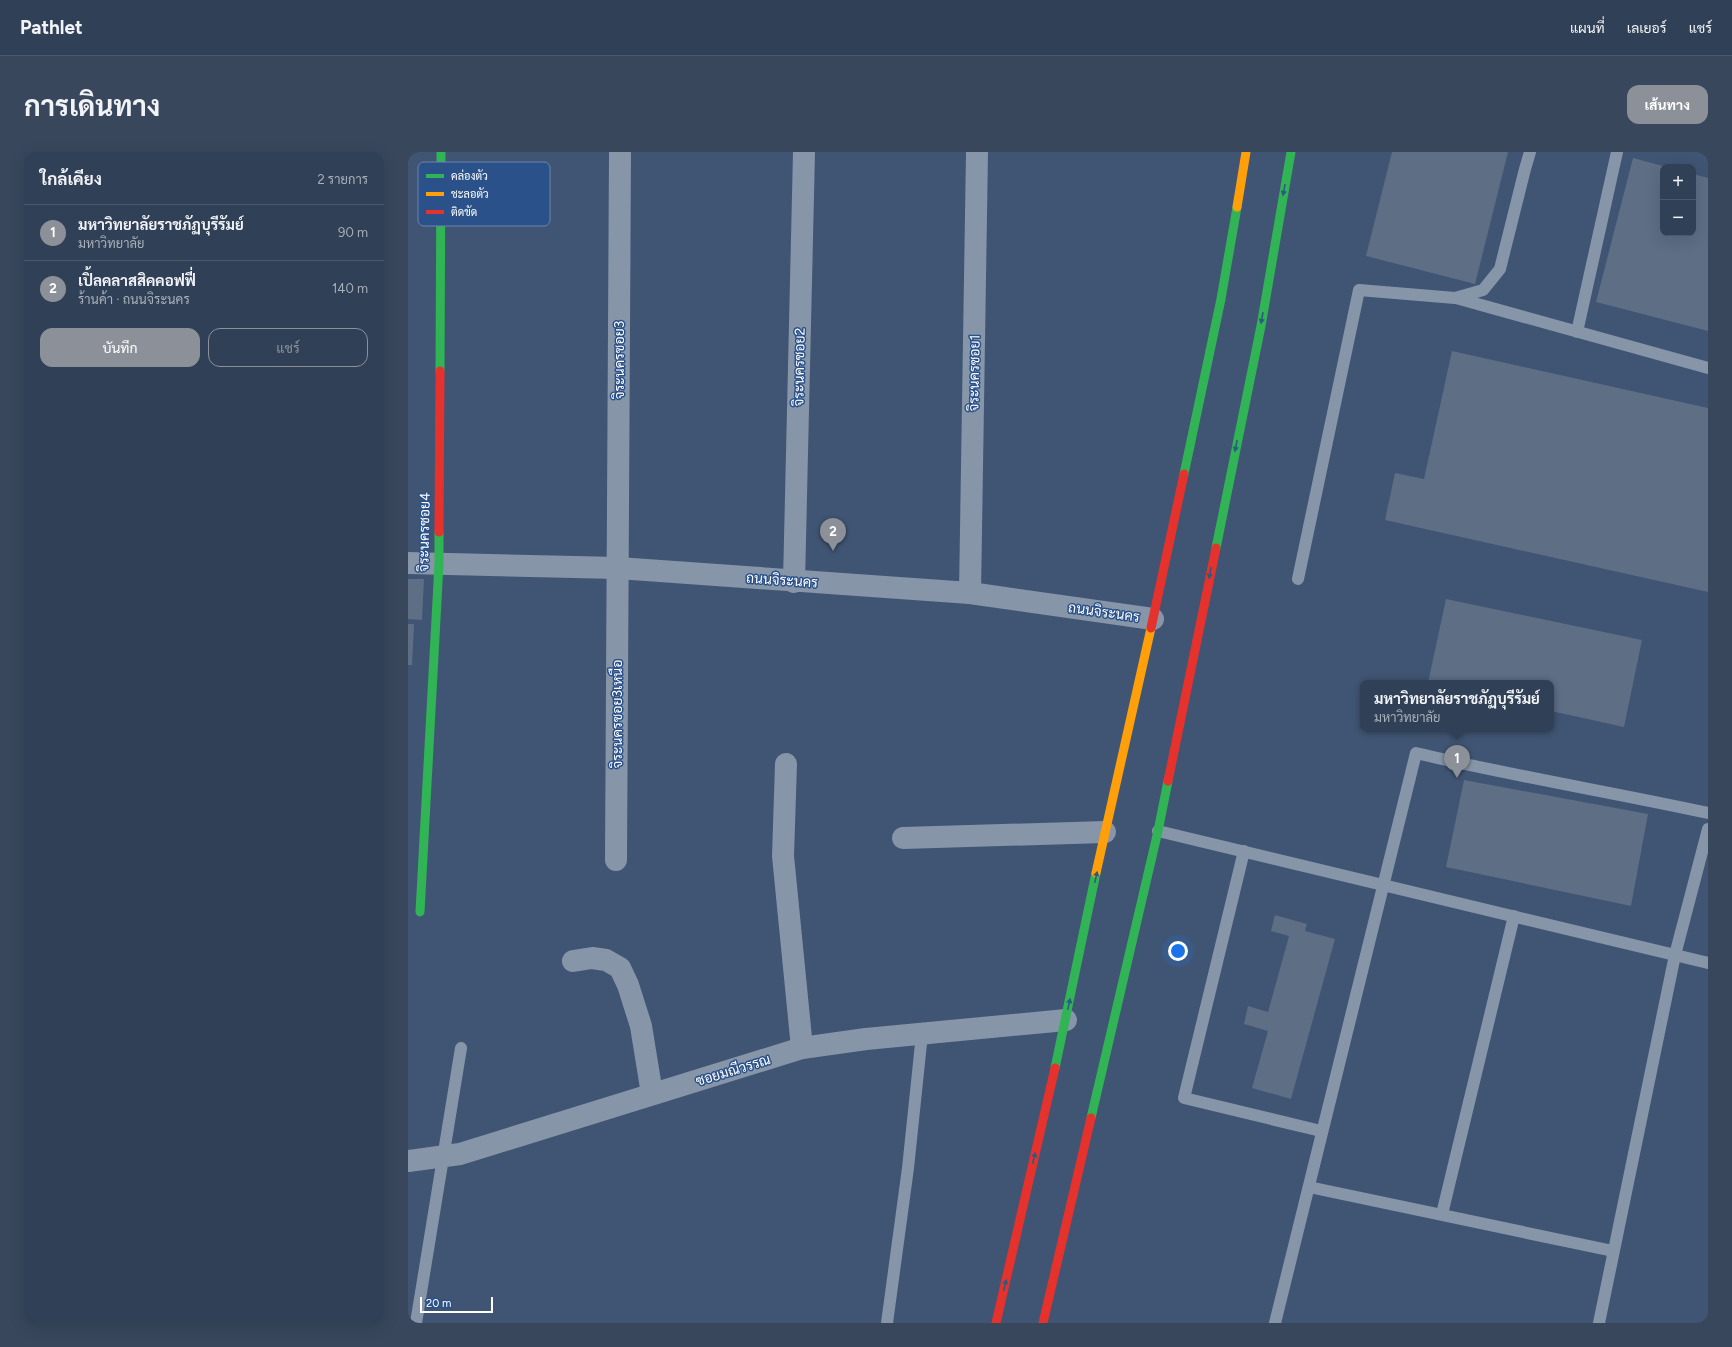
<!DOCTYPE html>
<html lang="th">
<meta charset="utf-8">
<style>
:root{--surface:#304056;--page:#38475c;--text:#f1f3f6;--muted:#a8afb9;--line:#4b596c;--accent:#8c9099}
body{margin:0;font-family:Figtree,Sarabun,sans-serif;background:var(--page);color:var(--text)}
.controls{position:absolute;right:12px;top:12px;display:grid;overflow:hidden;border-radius:8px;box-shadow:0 4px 16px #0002}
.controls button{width:36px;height:36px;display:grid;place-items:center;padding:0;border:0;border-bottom:1px solid var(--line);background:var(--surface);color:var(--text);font:20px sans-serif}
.scale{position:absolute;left:12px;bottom:10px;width:73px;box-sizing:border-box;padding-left:4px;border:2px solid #fff;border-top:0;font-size:11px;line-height:14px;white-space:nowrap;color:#fff;-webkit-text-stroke:3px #2a5189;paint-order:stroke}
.you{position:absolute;left:770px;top:799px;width:14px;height:14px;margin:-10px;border:3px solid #fff;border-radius:50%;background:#1a73e8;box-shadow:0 0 0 6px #1a73e833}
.badge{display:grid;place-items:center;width:26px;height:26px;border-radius:50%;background:var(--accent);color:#fff;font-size:13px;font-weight:700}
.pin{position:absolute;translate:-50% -33px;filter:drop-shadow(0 1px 2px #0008)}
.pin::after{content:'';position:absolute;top:21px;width:14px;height:12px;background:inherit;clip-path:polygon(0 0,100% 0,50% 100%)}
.popup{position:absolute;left:952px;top:528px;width:194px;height:52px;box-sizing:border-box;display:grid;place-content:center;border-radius:8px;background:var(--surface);filter:drop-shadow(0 1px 3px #0005);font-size:13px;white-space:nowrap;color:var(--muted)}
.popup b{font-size:15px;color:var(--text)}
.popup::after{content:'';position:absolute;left:50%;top:100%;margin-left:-8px;border:8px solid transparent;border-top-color:var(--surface)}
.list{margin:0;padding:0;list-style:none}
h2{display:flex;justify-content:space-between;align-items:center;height:52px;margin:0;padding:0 16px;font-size:17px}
h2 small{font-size:13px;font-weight:400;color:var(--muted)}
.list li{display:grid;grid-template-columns:26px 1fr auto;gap:12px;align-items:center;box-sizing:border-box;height:56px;padding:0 16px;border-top:1px solid var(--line)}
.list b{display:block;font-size:15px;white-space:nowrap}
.list p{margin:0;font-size:13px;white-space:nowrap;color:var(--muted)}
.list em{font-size:13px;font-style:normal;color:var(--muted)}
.actions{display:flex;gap:8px;padding:12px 16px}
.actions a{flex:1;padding:9px 0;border:1px solid var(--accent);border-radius:12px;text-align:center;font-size:14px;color:var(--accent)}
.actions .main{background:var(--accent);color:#fff}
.map{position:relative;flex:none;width:1300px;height:1171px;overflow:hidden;border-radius:12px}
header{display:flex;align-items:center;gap:24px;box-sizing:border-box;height:56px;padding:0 20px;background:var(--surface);border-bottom:1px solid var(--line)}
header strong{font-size:19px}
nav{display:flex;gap:22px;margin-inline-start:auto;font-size:14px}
.intro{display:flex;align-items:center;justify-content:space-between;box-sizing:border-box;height:96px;padding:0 24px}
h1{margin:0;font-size:28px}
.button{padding:10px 18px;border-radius:12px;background:var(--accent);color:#fff;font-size:14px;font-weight:700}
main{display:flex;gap:24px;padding:0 24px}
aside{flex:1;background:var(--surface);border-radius:12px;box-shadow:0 4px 16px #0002}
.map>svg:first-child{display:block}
</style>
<header>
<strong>Pathlet</strong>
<nav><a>แผนที่</a><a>เลเยอร์</a><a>แชร์</a></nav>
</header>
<div class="intro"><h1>การเดินทาง</h1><a class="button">เส้นทาง</a></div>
<main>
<aside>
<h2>ใกล้เคียง<small>2 รายการ</small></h2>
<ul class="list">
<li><span class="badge">1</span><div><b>มหาวิทยาลัยราชภัฏบุรีรัมย์</b><p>มหาวิทยาลัย</p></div><em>90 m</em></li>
<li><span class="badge">2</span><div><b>เปิ้ลคลาสสิคคอฟฟี่</b><p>ร้านค้า · ถนนจิระนคร</p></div><em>140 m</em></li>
</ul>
<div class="actions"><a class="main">บันทึก</a><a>แชร์</a></div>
</aside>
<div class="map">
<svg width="1300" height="1171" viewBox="0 0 1300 1171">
<rect width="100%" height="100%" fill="#405573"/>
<g fill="#5d6e85">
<polygon points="984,0 1100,0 1067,132 958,104"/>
<polygon points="1225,6 1255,14 1255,81 1285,81 1285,22 1300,26 1300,179 1188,150"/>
<polygon points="1044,199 1300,256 1300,440 977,368 987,321 1016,327"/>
<polygon points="0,427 16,427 14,468 0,467"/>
<polygon points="1038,447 1234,488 1216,575 1143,559 1143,531 1020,531"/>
<polygon points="0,472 6,472 4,513 0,513"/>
<polygon points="1056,628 1240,662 1223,754 1038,715"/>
<polygon points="867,763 899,772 897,779 927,787 883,947 844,936 860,879 836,872 840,854 860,860 881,784 863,779"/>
</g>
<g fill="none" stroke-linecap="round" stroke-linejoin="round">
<g stroke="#8795a9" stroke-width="12">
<polyline points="1048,146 1300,216"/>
<polyline points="1169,180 1209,0"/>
<polyline points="890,427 951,138 1047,146 1075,138 1092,117 1117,17 1122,0"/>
<polyline points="750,679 1300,811"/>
<polyline points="836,699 776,946 913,979"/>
<polyline points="901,1035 1205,1099"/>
<polyline points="1034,1062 1106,764"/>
<polyline points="8,1171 53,896"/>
<polyline points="479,1171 500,1016 514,882"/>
<path d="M867,1171L1008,601C1105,624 1203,640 1300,661"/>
<polyline points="1191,1171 1267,803 1300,677"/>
</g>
<g stroke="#8795a9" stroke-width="22">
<polyline points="0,411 210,416 562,441 745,467"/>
<polyline points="386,430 396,0"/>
<polyline points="562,441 569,0"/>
<polyline points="378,612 375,704 394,896"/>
<polyline points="495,686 697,680"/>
<polyline points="208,708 212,0"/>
<polyline points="165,809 184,806 198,808 212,816 220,833 233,874 244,942"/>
<polyline points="0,1009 52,1002 394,896 458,887 658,868"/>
</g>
<g stroke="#30b455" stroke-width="9">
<polyline points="32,219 33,0"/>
<polyline points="776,322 813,147 829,55"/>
<polyline points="808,396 853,174 883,0"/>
<polyline points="12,760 31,412 31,380"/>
<polyline points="647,916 688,721"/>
<polyline points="683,966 750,679 760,629"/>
</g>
<g stroke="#ff9f0a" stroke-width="9">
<polyline points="829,55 838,0"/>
<polyline points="688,721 743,476"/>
</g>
<g stroke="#e5322d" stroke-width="9">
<polyline points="31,380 32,219"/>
<polyline points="743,476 776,322"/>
<polyline points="760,629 808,396"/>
<polyline points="588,1171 647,916"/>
<polyline points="635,1171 683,966"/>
</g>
</g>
<defs><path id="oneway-solid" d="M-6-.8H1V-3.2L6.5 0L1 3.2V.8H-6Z"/></defs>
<g fill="#2b5b84">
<use href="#oneway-solid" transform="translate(876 38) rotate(100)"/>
<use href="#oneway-solid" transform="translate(854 166) rotate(100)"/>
<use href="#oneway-solid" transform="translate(828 294) rotate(101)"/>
<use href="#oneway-solid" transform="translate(802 421) rotate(101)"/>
<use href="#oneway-solid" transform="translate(688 725) rotate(-78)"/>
<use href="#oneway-solid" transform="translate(661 852) rotate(-78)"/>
<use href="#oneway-solid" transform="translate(626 1006) rotate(-77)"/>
<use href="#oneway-solid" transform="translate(597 1133) rotate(-77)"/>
</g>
<g text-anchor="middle" stroke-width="3" stroke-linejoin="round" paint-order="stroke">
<g font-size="14" fill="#fff" stroke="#2a5189">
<text transform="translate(211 208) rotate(-90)" y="5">จิระนครซอย3</text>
<text transform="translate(391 215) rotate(-89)" y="5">จิระนครซอย2</text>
<text transform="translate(566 221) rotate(-89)" y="5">จิระนครซอย1</text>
<text transform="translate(16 380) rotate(-89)" y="5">จิระนครซอย4</text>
<text transform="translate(374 428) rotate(4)" y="5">ถนนจิระนคร</text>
<text transform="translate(696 460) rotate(8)" y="5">ถนนจิระนคร</text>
<text transform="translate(209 562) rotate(-90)" y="5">จิระนครซอย3เหนือ</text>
<text transform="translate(325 918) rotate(-17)" y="5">ซอยมณีวรรณ</text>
</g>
</g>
<rect x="10" y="10" width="132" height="64" rx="6" fill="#2a5189" stroke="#6a85ac" stroke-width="1"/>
<rect x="18" y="22" width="18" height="4" fill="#30b455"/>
<rect x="18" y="40" width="18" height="4" fill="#ff9f0a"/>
<rect x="18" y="58" width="18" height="4" fill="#e5322d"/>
<g font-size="11" fill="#fff">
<text x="43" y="28">คล่องตัว</text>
<text x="43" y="46">ชะลอตัว</text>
<text x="43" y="64">ติดขัด</text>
</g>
</svg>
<div class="controls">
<button>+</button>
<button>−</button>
</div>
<div class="scale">20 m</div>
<div class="you"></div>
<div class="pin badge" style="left:1049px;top:626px">1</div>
<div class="popup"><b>มหาวิทยาลัยราชภัฏบุรีรัมย์</b>มหาวิทยาลัย</div>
<div class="pin badge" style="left:425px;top:399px">2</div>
</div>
</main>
